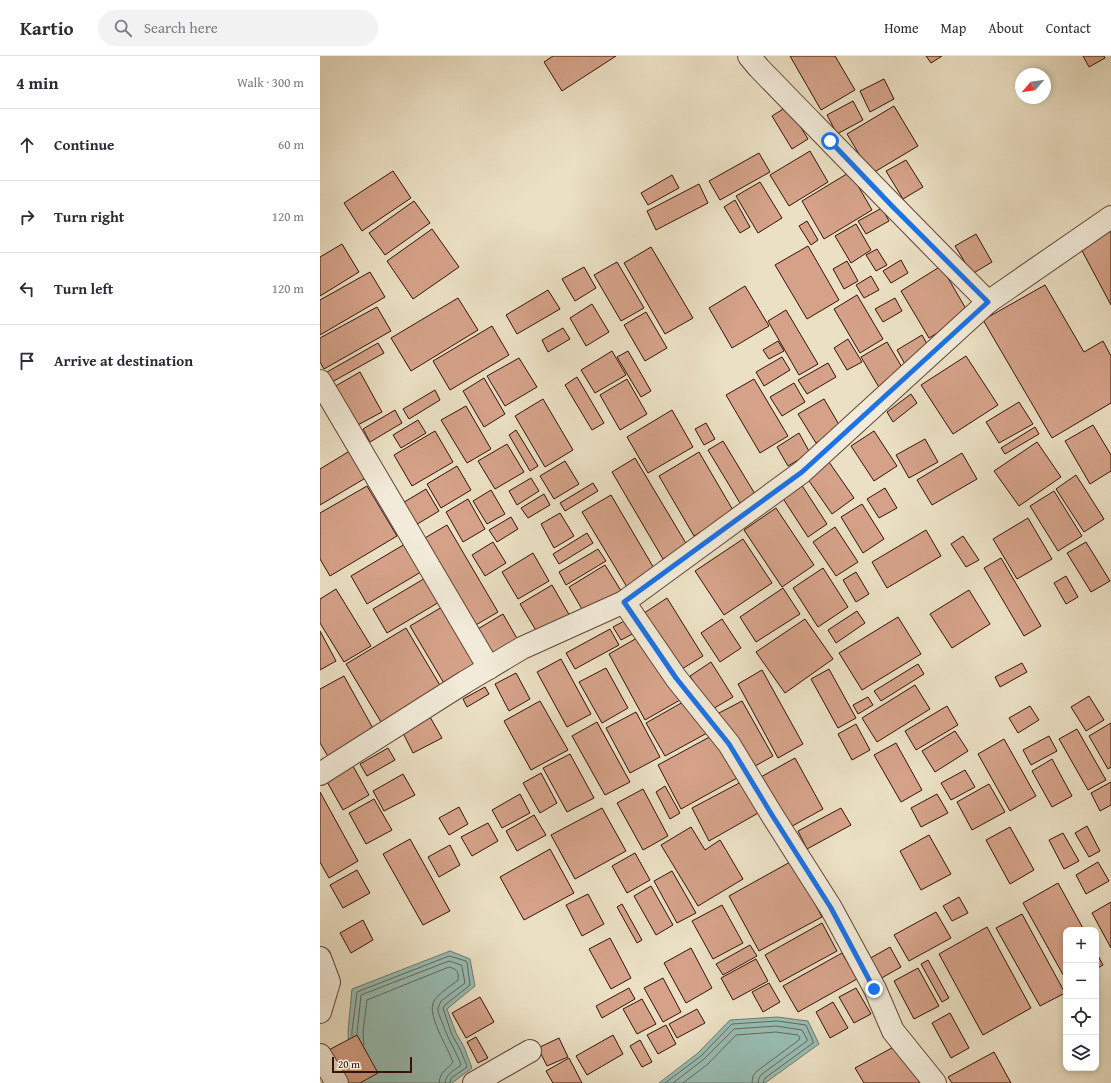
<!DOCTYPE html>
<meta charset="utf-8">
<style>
:root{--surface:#fff;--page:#f2f2f3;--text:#2b2b33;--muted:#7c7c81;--line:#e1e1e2}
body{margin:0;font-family:"Gentium Book Plus",serif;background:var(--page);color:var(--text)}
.controls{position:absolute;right:12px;bottom:12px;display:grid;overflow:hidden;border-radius:8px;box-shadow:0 2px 6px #0003}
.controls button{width:36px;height:36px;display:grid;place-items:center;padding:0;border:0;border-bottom:1px solid var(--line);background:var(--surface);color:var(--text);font:20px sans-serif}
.compass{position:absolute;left:695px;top:12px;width:36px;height:36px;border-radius:50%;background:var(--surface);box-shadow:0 2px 6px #0003;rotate:241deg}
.scale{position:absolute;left:12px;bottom:10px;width:80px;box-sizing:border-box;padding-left:4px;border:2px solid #351306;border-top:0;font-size:11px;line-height:14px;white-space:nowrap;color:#351306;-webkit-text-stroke:3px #f2ebd9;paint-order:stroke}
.stop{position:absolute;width:12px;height:12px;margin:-9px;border:3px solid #1a73e8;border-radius:50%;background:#fff}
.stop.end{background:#1a73e8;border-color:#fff;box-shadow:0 1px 4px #0008}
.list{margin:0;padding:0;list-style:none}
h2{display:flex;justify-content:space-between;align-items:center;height:52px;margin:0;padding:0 16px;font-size:17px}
h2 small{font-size:13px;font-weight:400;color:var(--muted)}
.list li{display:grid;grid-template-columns:26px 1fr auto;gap:12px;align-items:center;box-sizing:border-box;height:72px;padding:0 16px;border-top:1px solid var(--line)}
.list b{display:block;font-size:15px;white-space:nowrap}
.list em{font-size:13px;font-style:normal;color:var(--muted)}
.icon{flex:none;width:22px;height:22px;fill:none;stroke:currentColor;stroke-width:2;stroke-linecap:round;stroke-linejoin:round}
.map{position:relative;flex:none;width:791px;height:1027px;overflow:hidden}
header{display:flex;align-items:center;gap:24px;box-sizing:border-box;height:56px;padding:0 20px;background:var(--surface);border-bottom:1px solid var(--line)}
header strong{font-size:19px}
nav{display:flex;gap:22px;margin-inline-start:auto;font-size:14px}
.search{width:280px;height:36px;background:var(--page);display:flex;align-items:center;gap:10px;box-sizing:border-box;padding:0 14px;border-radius:22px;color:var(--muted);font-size:15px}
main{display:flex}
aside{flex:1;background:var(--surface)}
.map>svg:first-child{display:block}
</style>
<header>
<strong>Kartio</strong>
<div class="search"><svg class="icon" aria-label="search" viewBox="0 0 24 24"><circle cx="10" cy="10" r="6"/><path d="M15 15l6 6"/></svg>Search here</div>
<nav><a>Home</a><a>Map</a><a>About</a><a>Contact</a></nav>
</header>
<main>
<aside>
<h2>4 min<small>Walk · 300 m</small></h2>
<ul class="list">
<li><svg class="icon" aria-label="ahead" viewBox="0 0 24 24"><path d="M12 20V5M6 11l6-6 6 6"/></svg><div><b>Continue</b></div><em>60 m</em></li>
<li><svg class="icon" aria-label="right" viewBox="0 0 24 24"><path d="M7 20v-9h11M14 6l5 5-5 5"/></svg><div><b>Turn right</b></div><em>120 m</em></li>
<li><svg class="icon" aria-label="left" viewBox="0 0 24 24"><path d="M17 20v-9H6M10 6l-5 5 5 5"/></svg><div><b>Turn left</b></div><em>120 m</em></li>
<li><svg class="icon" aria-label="arrive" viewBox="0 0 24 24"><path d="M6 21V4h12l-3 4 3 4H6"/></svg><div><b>Arrive at destination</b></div></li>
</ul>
</aside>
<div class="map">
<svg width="791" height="1027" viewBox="0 0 791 1027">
<rect width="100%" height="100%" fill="#ebe0c4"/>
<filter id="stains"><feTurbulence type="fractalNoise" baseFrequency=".005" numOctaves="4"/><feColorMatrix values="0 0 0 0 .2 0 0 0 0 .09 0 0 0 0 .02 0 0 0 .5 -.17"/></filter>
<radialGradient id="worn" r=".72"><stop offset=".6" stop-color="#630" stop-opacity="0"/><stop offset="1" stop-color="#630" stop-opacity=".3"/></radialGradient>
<g fill="#98bdb3" stroke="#70796e">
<polygon points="130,895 150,903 155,930 127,953 136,977 144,991 152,1012 132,1027 34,1027 30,1020 28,975 32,933"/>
<polygon points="457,961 488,965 499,988 445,1027 339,1027 378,997 410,964"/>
</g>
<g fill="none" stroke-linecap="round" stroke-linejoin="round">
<g stroke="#66685c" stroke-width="1">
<path d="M37,978L41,939L129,905L141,909L142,911L145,927L121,945L118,952V956L128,981L135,995L141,1008L140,1010C133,1015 126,1018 125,1027"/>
<polyline points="32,980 32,975 37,936 129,900 146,905 147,907 150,929 125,949 123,952 132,979 140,993 147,1010 146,1012 131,1022 130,1027"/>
<path d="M44,989L43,976L47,944L129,911C137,913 139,916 138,924C131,930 119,937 114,945C106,958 128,992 133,1006C127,1014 120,1015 119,1027"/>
<polyline points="345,1027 381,1000 412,968 457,965 486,969 493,985 493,987 445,1022 443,1027"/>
<polyline points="353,1027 384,1003 414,973 456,970 482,974 487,983 487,985 442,1018 439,1022 438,1027"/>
<polyline points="363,1027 388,1008 416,979 456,976 478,979 480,982 479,984 437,1015 433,1020 432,1027"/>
</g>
</g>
<g fill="#d5a289" stroke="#351306">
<polygon points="233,0 296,0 242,35 224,6"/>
<polygon points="470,0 515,0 535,34 501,54"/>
<polygon points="606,0 622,0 611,7"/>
<polygon points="763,0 784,0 785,2 769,11"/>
<polygon points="564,23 574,43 550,56 540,35"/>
<polygon points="533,45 543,64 517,78 507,59"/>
<polygon points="468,50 488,83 472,93 452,60"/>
<polygon points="574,50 598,90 551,118 527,78"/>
<polygon points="490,95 508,126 469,150 450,119"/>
<polygon points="439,97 450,116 400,144 389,125"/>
<polygon points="586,104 603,131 583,143 566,115"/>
<polygon points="73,115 91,142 42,175 24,147"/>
<polygon points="530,116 552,154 504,183 482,145"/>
<polygon points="352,119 359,132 328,149 321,137"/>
<polygon points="440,126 462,162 438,177 416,140"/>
<polygon points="379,128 388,147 336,174 327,155"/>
<polygon points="415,144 430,171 420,177 404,151"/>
<polygon points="94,145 110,167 65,199 49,177"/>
<polygon points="562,152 569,165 546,178 538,165"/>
<polygon points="487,165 498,184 491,189 479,170"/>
<polygon points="536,168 551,194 531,207 515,180"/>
<polygon points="112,173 139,211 93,243 67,205"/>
<polygon points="791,175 791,249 760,191"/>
<polygon points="656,178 672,206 652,218 635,190"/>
<polygon points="22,188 39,216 0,240 0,201"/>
<polygon points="488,190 519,244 487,263 455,209"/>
<polygon points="331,191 373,262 345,278 304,207"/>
<polygon points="557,193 567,209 556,215 546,199"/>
<polygon points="581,204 588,217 571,227 563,215"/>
<polygon points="527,205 538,225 524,233 513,213"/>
<polygon points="297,206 324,252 301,265 274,219"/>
<polygon points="621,210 649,258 609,282 581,235"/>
<polygon points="264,211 276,232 255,245 242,223"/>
<polygon points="50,216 65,241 0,279 0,244"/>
<polygon points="551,220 559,234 544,242 536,229"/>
<polygon points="725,229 764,296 783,285 791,300 791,347 732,382 663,264"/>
<polygon points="425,230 449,270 412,292 389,252"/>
<polygon points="228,234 240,253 197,278 186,259"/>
<polygon points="537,239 563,283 540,297 514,253"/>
<polygon points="138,242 158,274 91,315 71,282"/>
<polygon points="575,242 582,255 563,266 555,253"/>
<polygon points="272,248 289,276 266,290 250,262"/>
<polygon points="57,251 71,275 4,313 0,306 0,282"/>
<polygon points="466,254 498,308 479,319 448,265"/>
<polygon points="326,256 347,292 325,305 304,269"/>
<polygon points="172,270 189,299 130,334 113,305"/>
<polygon points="243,272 250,283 228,296 222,284"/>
<polygon points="602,279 611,295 586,310 577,294"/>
<polygon points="528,283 542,306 527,314 514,292"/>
<polygon points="458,285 464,295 449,303 443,294"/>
<polygon points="567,286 586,318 560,333 541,301"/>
<polygon points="58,287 64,297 12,326 7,316"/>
<polygon points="292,295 306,319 275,337 261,314"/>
<polygon points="308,295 331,335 321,341 297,301"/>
<polygon points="646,300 678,349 633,378 601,329"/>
<polygon points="462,301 470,314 444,330 436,316"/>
<polygon points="199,302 217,331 185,350 167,320"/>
<polygon points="508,307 516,321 487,338 478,324"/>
<polygon points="40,316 62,356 34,371 12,332"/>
<polygon points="257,321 284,367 272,374 245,329"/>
<polygon points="164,322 185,358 164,371 143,335"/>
<polygon points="307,323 327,358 300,374 280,339"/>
<polygon points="434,323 468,380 440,397 406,339"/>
<polygon points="474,327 485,346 462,360 450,341"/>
<polygon points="115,334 120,344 89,363 83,353"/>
<polygon points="591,338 597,347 573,366 567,356"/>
<polygon points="223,343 253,394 225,411 195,360"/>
<polygon points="504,343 521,372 496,387 478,358"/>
<polygon points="699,346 713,368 679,387 666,366"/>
<polygon points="146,350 171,393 147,407 121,364"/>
<polygon points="75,354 82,367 50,386 43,373"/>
<polygon points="352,354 373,391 328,417 307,381"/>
<polygon points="98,364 106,377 81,392 73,379"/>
<polygon points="386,367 395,383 384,389 375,373"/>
<polygon points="773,369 791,399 791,415 770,428 745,385"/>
<polygon points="715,371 719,378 685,398 681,392"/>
<polygon points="196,374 218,410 210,415 189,379"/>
<polygon points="115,375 133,406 92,430 74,399"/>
<polygon points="554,375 577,410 554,425 531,390"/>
<polygon points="479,377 490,397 468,410 457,391"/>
<polygon points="605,383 618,406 589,422 576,399"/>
<polygon points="403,385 435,438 420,447 388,394"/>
<polygon points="717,386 741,421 699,450 674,415"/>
<polygon points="187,388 204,416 175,433 158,405"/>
<polygon points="38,390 54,417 0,449 0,413"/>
<polygon points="379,396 414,456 374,480 339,420"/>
<polygon points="642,397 657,423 612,449 597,424"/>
<polygon points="315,402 367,489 343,503 292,416"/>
<polygon points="245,405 259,428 234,443 220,420"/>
<polygon points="509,406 534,442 512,458 487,422"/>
<polygon points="137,410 151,434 121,452 107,428"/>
<polygon points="756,419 784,463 764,476 736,433"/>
<polygon points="211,422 219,435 197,449 189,435"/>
<polygon points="273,427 278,435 245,455 240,447"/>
<polygon points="481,428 507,468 488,481 462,441"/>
<polygon points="47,430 77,480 10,520 0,503 0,457"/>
<polygon points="565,432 577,452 559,462 547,443"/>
<polygon points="106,433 119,455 94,470 81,448"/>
<polygon points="171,434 185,458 167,468 153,445"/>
<polygon points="734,435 762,480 738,495 710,450"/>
<polygon points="224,438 230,449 208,462 201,452"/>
<polygon points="291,439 335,514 307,531 262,456"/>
<polygon points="148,443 165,473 143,486 126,456"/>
<polygon points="542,448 564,483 543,497 521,461"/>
<polygon points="456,452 494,509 462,531 424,474"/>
<polygon points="240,457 254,480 234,492 221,468"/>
<polygon points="191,461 198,473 177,486 169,474"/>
<polygon points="708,462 732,503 697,523 673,483"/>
<polygon points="127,469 178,556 149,573 98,486"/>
<polygon points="515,471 538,506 516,520 493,486"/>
<polygon points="606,474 621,500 567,532 552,506"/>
<polygon points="267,477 273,487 239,508 233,498"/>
<polygon points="643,480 659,504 646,511 631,488"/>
<polygon points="423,483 452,527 404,559 375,515"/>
<polygon points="90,485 106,513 47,548 31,520"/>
<polygon points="173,486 186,507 165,520 152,499"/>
<polygon points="766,486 790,525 771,536 747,497"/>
<polygon points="278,493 286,505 246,529 239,516"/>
<polygon points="213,497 229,525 198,543 182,516"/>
<polygon points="681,502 721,570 704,580 664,512"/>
<polygon points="285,509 303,538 266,560 249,531"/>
<polygon points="503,512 528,551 498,571 473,532"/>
<polygon points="536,516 549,538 536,546 523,524"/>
<polygon points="746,520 758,541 746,548 734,527"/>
<polygon points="107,521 121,545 67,577 53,553"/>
<polygon points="232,529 251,562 220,581 200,548"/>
<polygon points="463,532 480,558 436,586 420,561"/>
<polygon points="16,533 51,590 24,606 0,567 0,543"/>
<polygon points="649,534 670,568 632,592 610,558"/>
<polygon points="347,542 383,600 357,616 321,559"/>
<polygon points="127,548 162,607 125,629 90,570"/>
<polygon points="537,555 545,567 516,587 508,574"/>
<polygon points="183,558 199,586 168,604 151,577"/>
<polygon points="578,561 601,598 542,634 519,597"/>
<polygon points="310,562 318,575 301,584 293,571"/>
<polygon points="402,563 421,592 400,606 381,577"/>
<polygon points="485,563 513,603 465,637 436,596"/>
<polygon points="86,572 121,631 61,666 26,608"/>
<polygon points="290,573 299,589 255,613 246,597"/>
<polygon points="0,575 16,605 0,614"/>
<polygon points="324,578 360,644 325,664 289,598"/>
<polygon points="241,603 271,658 247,671 217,616"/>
<polygon points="391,606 413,641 391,654 370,620"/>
<polygon points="702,607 707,616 680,631 675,621"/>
<polygon points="598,608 604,618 561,645 554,635"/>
<polygon points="286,612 308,652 282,667 259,626"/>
<polygon points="509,613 536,662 518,672 491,623"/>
<polygon points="442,614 483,688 458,702 418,628"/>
<polygon points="196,617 210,643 189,655 175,628"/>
<polygon points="24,620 55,676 9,702 0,687 0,633"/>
<polygon points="595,629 610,653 557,686 542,662"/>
<polygon points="165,631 169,638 147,651 143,643"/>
<polygon points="769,640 784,664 766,675 751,651"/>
<polygon points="548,641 553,649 538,658 533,649"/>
<polygon points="370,642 389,676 345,700 326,667"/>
<polygon points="220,645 248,694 211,714 184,665"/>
<polygon points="422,645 453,700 428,714 397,658"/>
<polygon points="627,650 638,669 596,694 585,675"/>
<polygon points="710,650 719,664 698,677 689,662"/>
<polygon points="316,656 340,701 310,717 286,672"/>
<polygon points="110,661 122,682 93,697 83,677"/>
<polygon points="277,666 310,726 285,739 252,680"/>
<polygon points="791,667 791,711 788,713 769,680"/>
<polygon points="536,668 550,694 532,704 518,678"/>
<polygon points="757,673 786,724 768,734 739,683"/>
<polygon points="635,675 648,695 615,716 602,695"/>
<polygon points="395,678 419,721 361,753 338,709"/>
<polygon points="729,680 737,695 711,709 703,694"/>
<polygon points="684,683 716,740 690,755 658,698"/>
<polygon points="576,687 602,734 581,746 554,699"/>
<polygon points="68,692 75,704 47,720 40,708"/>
<polygon points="250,698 274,742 247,756 223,712"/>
<polygon points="475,702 503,753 467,773 439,722"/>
<polygon points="732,703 752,740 732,751 712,715"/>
<polygon points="33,710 49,739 23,754 6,724"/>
<polygon points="645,714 655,731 631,744 621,727"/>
<polygon points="221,717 237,747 220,757 203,727"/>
<polygon points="83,718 95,739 64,755 53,735"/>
<polygon points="423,725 440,756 389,785 372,752"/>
<polygon points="791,726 791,749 780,755 771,737"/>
<polygon points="669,728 685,756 652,774 637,746"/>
<polygon points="345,730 360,757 350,763 336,736"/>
<polygon points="323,733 348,780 323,794 297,747"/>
<polygon points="0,736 38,805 9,822 0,806"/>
<polygon points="200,738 210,757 182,772 172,754"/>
<polygon points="617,738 628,757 601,771 591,752"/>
<polygon points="54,743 72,774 46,788 29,757"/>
<polygon points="139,751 148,768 129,779 119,762"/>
<polygon points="282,752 306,795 255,823 231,779"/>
<polygon points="521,752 531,769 487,793 478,775"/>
<polygon points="214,759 226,779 197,795 186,775"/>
<polygon points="168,767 178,785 152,800 141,781"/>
<polygon points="767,770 780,795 769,801 755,777"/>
<polygon points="371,771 385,794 400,784 423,823 378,850 341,789"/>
<polygon points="690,771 714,814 690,828 666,784"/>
<polygon points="743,777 759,805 744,813 729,784"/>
<polygon points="609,779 631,818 601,834 580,795"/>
<polygon points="90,783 130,855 103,869 63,798"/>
<polygon points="130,789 140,809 119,821 108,801"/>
<polygon points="230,793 254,837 204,864 180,821"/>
<polygon points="315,797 330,824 307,837 292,810"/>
<polygon points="472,805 502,861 439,895 409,840"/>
<polygon points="778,806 789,825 766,838 756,819"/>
<polygon points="37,814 50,837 23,852 10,829"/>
<polygon points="352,815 376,857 357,867 334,825"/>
<polygon points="738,827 764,874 746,874 746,924 703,847"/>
<polygon points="331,830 353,869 336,879 314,840"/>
<polygon points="268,838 284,868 262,880 246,849"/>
<polygon points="639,841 648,857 632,865 623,850"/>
<polygon points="791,846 791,892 772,857"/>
<polygon points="302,848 322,884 317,887 297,851"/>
<polygon points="402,849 423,887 393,903 372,865"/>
<polygon points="616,856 631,882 589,905 574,879"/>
<polygon points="702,858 745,937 720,950 676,872"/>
<polygon points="43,864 53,884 31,897 20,877"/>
<polygon points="502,867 517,895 460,926 445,899"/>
<polygon points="667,871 711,952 663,979 619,898"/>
<polygon points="290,882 311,922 291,933 269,893"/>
<polygon points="430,889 437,900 403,919 396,908"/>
<polygon points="570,891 581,911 558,924 547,904"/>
<polygon points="371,892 392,932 366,947 344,907"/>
<polygon points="776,896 783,909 776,913"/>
<polygon points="522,897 537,923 478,956 463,930"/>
<polygon points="436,903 448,925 413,944 401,922"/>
<polygon points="608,904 629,942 622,946 601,908"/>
<polygon points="598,912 619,950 594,963 574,925"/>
<polygon points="343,922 361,956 343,966 324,932"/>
<polygon points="449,927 460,946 443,956 432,936"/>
<polygon points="309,932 315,943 282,962 276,950"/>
<polygon points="536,932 551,958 534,967 519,941"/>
<polygon points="160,941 174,966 146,982 132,957"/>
<polygon points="322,943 336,968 317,978 303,953"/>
<polygon points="513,946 528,972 510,982 496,956"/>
<polygon points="377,953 385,967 357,982 349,968"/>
<polygon points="630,957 649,992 631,1002 612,967"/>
<polygon points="346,969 356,988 338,998 327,979"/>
<polygon points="37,979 58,1017 40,1027 22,1027 5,996"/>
<polygon points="293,979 303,998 267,1019 256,1000"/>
<polygon points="156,981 168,1002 158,1007 147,986"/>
<polygon points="239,982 248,1001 227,1010 218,992"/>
<polygon points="320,984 332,1006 322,1011 310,990"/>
<polygon points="581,987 603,1027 544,1027 535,1012"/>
<polygon points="674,996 691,1027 632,1027 628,1021"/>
<polygon points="249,1002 262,1027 233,1027 226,1015"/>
</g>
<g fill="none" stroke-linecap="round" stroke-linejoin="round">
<g stroke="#624636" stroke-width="24">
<g id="minor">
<path d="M429,0L439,12C515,90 591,169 668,246"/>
<polyline points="0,325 169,612"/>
<polyline points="304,546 356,622 409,688 452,759 511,852 555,933 573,975 615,1027"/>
<polyline points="0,718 145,626 202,592 304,546 482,416 668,246 791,161"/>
<polyline points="0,902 9,926 0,956"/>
<polyline points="0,999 17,1027"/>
<polyline points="154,1027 210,995"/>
</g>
</g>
<use href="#minor" stroke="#f2ebd9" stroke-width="22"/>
</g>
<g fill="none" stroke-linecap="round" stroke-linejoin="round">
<polyline stroke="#1a73e8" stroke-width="5" points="510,85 572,150 668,246 482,416 304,546 356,622 409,688 452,759 511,852 554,933"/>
</g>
<rect width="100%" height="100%" filter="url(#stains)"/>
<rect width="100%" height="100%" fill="url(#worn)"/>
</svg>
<div class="controls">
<button>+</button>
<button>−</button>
<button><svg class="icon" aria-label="locate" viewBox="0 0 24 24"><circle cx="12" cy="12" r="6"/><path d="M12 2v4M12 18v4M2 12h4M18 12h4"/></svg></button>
<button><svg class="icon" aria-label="layers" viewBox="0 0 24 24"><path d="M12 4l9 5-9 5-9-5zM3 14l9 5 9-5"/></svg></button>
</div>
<svg class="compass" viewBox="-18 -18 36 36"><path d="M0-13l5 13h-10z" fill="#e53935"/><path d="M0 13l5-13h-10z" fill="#7c7c81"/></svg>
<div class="scale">20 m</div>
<div class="stop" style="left:510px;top:85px"></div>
<div class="stop end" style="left:554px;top:933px"></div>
</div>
</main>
